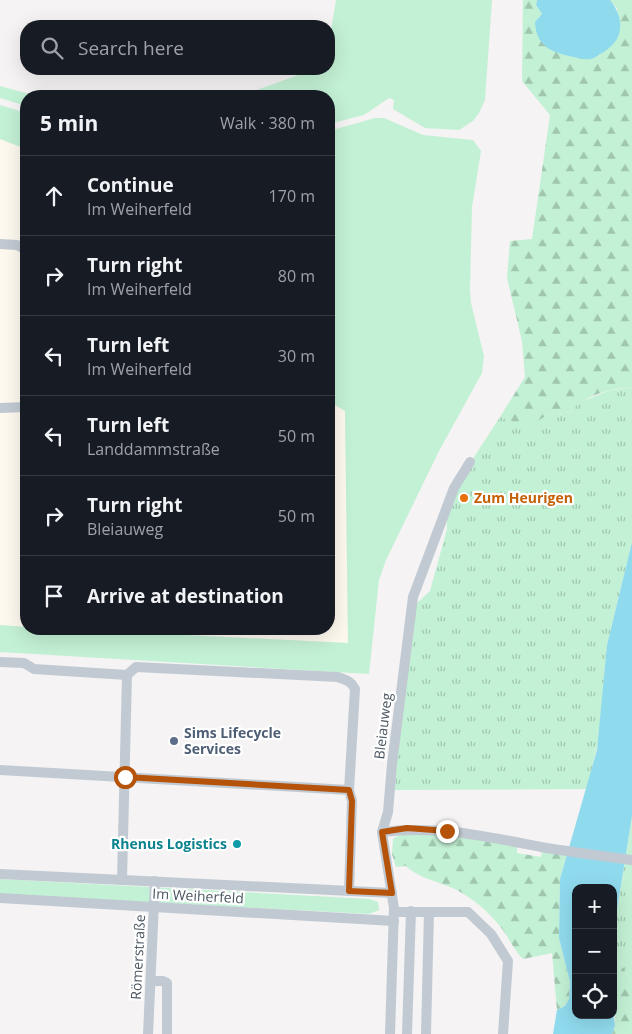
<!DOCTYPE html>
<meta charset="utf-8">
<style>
:root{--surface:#171b24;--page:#20242c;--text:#f1f3f6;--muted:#9ea1a6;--line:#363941}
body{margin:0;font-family:"Open Sans",sans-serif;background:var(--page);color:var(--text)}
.controls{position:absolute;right:15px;bottom:15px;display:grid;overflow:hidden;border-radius:10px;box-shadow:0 5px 20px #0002}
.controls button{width:45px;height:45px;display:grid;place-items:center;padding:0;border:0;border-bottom:1px solid var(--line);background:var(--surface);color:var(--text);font:25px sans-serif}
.stop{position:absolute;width:15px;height:15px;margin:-11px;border:4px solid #b45309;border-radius:50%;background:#fff}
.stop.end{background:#b45309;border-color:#fff;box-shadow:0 1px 5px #0008}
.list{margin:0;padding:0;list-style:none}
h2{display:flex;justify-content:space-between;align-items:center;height:65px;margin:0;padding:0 20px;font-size:21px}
h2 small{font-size:16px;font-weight:400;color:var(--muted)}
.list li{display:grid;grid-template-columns:32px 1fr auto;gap:15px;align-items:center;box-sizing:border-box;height:80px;padding:0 20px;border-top:1px solid var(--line)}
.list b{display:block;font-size:19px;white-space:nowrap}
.list p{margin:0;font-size:16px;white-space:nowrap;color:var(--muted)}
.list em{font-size:16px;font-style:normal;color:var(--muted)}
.icon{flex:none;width:28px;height:28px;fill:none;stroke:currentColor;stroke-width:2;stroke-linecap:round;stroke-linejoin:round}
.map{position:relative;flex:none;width:632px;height:1034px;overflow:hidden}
.search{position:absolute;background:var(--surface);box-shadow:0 5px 20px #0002;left:20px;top:20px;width:315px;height:55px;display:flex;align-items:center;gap:12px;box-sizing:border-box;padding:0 18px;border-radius:20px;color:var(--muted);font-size:19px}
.panel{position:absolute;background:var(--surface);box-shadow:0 5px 20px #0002;left:20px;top:90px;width:315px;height:545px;border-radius:20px}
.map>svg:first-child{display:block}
</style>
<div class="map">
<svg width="632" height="1034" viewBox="0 0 632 1034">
<defs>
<pattern id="forest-firs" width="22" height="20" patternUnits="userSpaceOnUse" patternTransform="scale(1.25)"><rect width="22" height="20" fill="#c3f1d5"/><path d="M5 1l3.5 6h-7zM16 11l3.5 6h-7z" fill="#a0c6b0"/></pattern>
<pattern id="park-tufts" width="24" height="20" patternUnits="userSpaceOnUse" patternTransform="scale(1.25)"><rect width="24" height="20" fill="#c3f1d5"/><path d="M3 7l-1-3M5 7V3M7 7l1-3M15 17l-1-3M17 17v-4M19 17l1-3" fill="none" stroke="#a0c6b0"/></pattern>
</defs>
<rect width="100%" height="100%" fill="#f5f3f3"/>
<g fill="#fdf9ef">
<polygon points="0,139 26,149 26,627 0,625"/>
<polygon points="329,396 331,403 345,411 348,643 67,629 329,629"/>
</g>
<g fill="#c3f1d5">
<polygon points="336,0 492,0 485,100 479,113 473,121 459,130 425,128 393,109 394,100 389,98 364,115 329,124 329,96 240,96 315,69 329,69 329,42"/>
<polygon points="0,86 37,96 26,96 26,106 0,98"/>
<polygon points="0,105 26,113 26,149 0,139"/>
<polygon points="375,118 384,118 423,135 473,140 481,151 472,207 470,289 471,303 484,356 482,373 439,451 386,560 379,580 369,674 0,652 0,625 26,627 26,629 67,629 348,643 345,411 331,403 329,396 329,131"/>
<polygon points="0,879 370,899 378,902 379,910 369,914 0,894"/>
</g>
<g fill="url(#forest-firs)">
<path d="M523,0H537L536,5L542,14L535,22L618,10L610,0H632V387C612,389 584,394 572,412L548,415L527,428L500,417L525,377L522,341L507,278L510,241L532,239L550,115L522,81Z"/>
<path d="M448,833L517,846V853L541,857L542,851L567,855L560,879L559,938L570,982L569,999L565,1006L557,1010L552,953L523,959C515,951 511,942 505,933C494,917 479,903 462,893C445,882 422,881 406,866L396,867L392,854L393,839L400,834Z"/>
<polygon points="613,938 618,958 632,982 632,1034 612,1034 615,1025"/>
</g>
<g fill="url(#park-tufts)">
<path d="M632,387V542L607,645L599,739L587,789L395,790L397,744L413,634L416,604L430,591L447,529C443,498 484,443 500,417L527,427L548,415L572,412L578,403L608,391Z"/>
<polygon points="632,816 632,982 618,958 613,935"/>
</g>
<g fill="#90daee">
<path d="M537,0H610C626,20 624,42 600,54C597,56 593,59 590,59C585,60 579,58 574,57C553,53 536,47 535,22L542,14L536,5Z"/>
<polygon points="632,542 632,816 613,935 613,888 576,888 576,1015 613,1015 613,1012 615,1025 612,1034 553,1034 557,1010 565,1006 569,999 570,982 559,938 560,879 597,750 607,645"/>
</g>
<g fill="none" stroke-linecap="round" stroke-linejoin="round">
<g stroke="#c1cad2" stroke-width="10">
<polyline points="0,244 17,245 26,250"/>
<polyline points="0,408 25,407 26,404"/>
<polyline points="0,662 24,663 34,669 127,675 122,880"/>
<path d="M127,675L136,667L338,677C346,680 351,681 355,689L349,790L352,801L349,891"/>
<polyline points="0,770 349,790"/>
<path d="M382,832C436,825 489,837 541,847C571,852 602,856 632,860"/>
<polyline points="0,874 392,893"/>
<polyline points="0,898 394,921"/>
<polyline points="394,912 468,912 491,934 508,961 503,1034"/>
<polyline points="151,981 163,981 167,983 167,1034"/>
<polyline points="148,1034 155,881"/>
<polyline points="390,1034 394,908 382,832 388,812 392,764 413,597 454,488 470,462"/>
<polyline points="407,1034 411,911"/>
<polyline points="426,1034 429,912"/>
</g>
</g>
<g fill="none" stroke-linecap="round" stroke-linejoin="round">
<polyline stroke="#b45309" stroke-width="6" points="125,777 349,790 352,801 349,891 392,893 382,832 407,828 447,831"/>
</g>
<circle fill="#e8710a" stroke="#fff" stroke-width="2" cx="464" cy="498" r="5"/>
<circle fill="#5c6f8a" stroke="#fff" stroke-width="2" cx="174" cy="741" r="5"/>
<circle fill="#0f9aa8" stroke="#fff" stroke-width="2" cx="237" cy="844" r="5"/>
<g text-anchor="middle" stroke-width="4.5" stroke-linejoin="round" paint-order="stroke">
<g font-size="14" font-weight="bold" fill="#c56008" stroke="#fff" text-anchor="start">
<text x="474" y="503">Zum Heurigen</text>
</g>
<g font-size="14" fill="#4a5661" stroke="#fff">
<text transform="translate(383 726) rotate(-83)" y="5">Bleiauweg</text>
<text transform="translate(198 896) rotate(3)" y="5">Im Weiherfeld</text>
<text transform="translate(138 957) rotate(-87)" y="5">Römerstraße</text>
</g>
<g font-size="14" font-weight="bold" fill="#4e5e75" stroke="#fff" text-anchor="start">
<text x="184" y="738">Sims Lifecycle<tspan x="184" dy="16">Services</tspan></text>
</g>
<g font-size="14" font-weight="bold" fill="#0d838f" stroke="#fff" text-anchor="end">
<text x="227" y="849">Rhenus Logistics</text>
</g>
</g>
</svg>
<div class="controls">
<button>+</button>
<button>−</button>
<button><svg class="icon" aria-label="locate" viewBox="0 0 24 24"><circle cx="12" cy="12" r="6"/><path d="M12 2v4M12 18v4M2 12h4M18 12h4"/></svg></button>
</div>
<div class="stop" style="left:125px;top:777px"></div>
<div class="stop end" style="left:447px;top:831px"></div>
<div class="search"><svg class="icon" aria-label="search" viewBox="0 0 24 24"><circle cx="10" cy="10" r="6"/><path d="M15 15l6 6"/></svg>Search here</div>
<section class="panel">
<h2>5 min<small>Walk · 380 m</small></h2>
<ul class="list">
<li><svg class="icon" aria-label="ahead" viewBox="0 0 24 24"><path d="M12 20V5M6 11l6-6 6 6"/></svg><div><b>Continue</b><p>Im Weiherfeld</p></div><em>170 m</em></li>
<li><svg class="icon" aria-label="right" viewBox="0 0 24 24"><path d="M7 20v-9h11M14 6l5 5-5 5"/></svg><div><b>Turn right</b><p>Im Weiherfeld</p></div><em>80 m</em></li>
<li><svg class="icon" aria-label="left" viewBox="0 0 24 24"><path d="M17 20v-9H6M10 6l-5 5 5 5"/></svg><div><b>Turn left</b><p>Im Weiherfeld</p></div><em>30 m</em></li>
<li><svg class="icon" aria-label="left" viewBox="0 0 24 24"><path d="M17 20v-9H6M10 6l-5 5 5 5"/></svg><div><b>Turn left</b><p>Landdammstraße</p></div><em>50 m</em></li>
<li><svg class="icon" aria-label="right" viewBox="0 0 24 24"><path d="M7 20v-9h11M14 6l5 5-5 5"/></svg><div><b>Turn right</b><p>Bleiauweg</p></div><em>50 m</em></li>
<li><svg class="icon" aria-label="arrive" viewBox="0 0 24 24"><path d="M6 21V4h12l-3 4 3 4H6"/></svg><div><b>Arrive at destination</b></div></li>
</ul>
</section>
</div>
